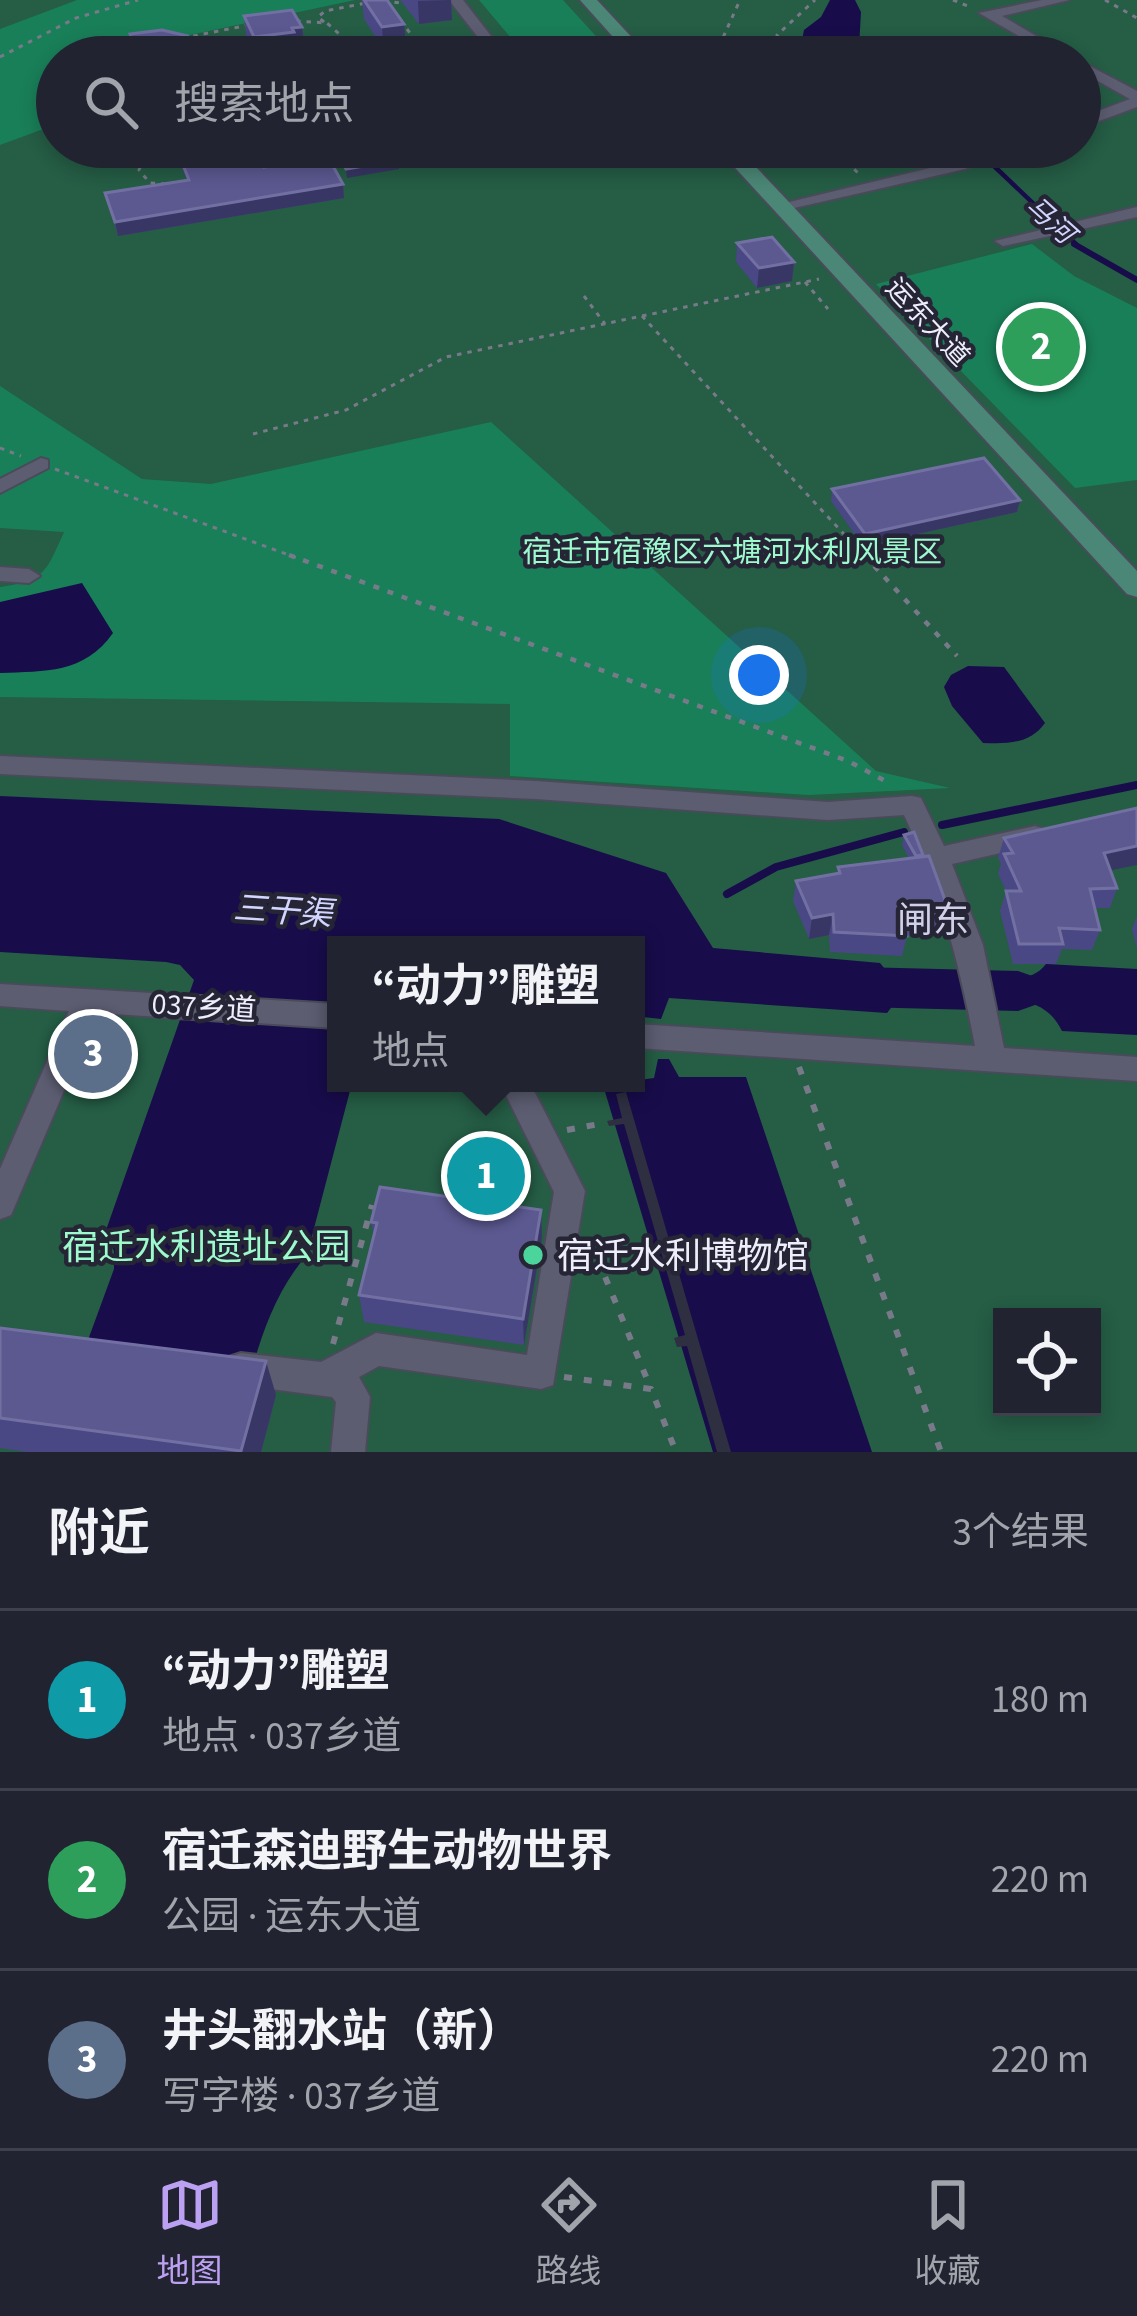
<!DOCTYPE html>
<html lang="zh">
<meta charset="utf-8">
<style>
:root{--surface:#222331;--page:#2e2f3d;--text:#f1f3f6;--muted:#a2a4ab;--line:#3f404d;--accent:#bca0f2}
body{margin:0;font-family:"Source Sans 3","Noto Sans SC",sans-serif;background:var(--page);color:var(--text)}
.controls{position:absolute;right:36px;bottom:36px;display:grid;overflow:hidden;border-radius:0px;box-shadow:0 6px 18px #0003}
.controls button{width:108px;height:108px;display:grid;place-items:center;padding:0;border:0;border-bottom:3px solid var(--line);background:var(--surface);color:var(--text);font:60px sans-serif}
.you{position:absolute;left:759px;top:675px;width:42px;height:42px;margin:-30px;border:9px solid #fff;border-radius:50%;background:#1a73e8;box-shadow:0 0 0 18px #1a73e833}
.badge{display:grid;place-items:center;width:78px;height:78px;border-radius:50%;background:var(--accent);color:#fff;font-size:39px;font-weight:700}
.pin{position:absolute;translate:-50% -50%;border:6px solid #fff;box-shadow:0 3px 12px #0006}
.popup{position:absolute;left:327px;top:936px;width:318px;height:156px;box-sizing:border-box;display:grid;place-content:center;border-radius:0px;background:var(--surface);filter:drop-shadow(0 3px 9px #0005);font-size:39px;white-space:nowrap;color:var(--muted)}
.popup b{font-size:45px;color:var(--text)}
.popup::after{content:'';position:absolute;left:50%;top:100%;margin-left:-24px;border:24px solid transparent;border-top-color:var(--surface)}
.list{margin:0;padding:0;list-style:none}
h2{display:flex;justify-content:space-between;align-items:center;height:156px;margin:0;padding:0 48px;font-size:51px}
h2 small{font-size:39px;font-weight:400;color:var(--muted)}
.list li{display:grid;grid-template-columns:78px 1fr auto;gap:36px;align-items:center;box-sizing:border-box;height:180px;padding:0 48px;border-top:3px solid var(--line)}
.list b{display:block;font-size:45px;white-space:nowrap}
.list p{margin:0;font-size:39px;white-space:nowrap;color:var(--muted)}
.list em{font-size:39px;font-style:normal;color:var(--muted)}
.icon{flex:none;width:66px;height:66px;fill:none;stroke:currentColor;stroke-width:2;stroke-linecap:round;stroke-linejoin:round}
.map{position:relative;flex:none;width:1137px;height:1452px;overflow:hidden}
.search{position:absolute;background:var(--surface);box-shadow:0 6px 18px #0003;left:36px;right:36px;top:36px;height:132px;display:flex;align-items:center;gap:30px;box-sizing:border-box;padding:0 42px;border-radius:66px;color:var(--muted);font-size:45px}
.sheet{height:696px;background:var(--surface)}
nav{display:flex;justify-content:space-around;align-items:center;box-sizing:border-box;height:168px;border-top:3px solid var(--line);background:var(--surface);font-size:33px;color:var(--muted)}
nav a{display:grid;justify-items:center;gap:6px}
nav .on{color:var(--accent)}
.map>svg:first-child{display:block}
</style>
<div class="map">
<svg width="1137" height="1452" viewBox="0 0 1137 1452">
<rect width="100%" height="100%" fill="#2e2f41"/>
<path fill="#255d45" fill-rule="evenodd" d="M0,0H1137V1452H0ZM57,57H1080V147H57ZM336,945H636V1083H336ZM1002,1317H1092V1407H1002Z"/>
<g fill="#197f59">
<polygon points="77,0 355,0 86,57 57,57 57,124 0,145 0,29"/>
<polygon points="479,0 563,0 615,57 527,57"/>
<polygon points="1032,244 1074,276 1137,308 1137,480 1075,488 876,284"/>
<path d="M0,386L142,479L211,484L491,422L876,771L950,788L809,795L510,776V704L0,697V587C45,581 46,572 64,532L0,528Z"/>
</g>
<g fill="#180c4b">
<polygon points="830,0 855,0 861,12 859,47 873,57 809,57 801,45 804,30 821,17"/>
<path d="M82,583L113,633C84,674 45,671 0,673V602Z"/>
<path d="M968,666L1004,667L1045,723C1030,744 1007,744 983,743L952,706L944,687L951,675Z"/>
<path d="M0,796L499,819L666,873L713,948L880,963L893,979L912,984V995L897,1000L887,1013L669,998L661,1019L643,1017L636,995V945H336V1083H352L307,1255C260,1308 249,1386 231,1452H47L114,1269V1251L105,1233L194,980L180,965L166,962L0,952Z"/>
<path d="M1046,964L1137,969V1035L1062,1031C1048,1002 1024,1000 994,998L991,978C1013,978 1032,982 1046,964Z"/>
<polygon points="658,1059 669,1059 679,1077 746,1077 872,1452 713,1452 603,1085 654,1078"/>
</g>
<polygon fill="#2e2f41" points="626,1092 731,1452 717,1452 687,1346 677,1347 674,1338 685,1335 624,1124 609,1126 607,1121 622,1118 616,1094"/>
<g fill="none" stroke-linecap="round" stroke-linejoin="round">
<polyline stroke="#180c4b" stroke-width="4.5" points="974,147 1079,247"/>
<polyline stroke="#180c4b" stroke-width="6" points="1074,244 1137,280"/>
<g stroke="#180c4b" stroke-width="8">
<polyline points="942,825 1137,785"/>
<polyline points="727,894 776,867 904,832"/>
</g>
<polygon fill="#180c4b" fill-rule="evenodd" points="859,967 1018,971 1035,977 1042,991 1035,1005 1018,1011 859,1007 842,1001 835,987 842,973"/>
<g stroke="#4a4b5a" stroke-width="4">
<g id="minor">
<polygon points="449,0 463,0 491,36 491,48 498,57 483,57 477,49 477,36"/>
<polygon points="1042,0 1069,0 1002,16 1072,57 1055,57 979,13"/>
<polygon points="632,43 639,47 637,50 596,57 563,57"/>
<polygon points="1080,61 1137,91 1137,107 1080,128 1080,118 1130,99 1080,71"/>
<polygon points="268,147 284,147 293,158 367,147 406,147 398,152 293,168 279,164"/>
<polygon points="1001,147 1024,147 965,169 781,211 773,206 955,162"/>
<polygon points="1137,207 1137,217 1003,246 995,241"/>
<polygon points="41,458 48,460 48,468 0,493 0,479"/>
<polygon points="0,567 29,569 40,576 29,583 0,581"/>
<path d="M0,756L536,781L828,802L912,796L921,798L944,846L1035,826L1044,829L1048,836L1044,843L952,864L983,945L1004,1048L1137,1057V1081L636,1048V1024L975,1046C959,961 941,893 904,815L828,820L536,799L0,774Z"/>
<polygon points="0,984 336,1004 336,1028 97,1013 11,1215 0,1219 0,1169 69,1011 0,1006"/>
<polygon points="500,1083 530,1083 585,1191 553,1385 541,1389 379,1366 359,1377 370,1397 365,1452 331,1452 336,1402 332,1397 241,1385 229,1381 224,1369 229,1357 241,1353 321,1362 376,1333 527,1355 554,1192"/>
</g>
</g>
<g stroke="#4a4b5a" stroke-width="4">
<g id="major">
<polygon points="580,0 597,0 650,57 631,57"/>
<polygon points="716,147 737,147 1137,571 1137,597 1127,594"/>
</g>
</g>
<g stroke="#797a89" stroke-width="3" stroke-dasharray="4.5 6" stroke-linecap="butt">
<polyline points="953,0 970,7"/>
<polyline points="1105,0 1137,18"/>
<polyline points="384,1 408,4"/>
<polyline points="296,21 327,23 355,48 353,57"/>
<polyline points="324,22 318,17 325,11 366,3"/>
<polyline points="407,29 420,47 420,57"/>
<polyline points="183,38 249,25"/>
<polyline points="0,57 76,18 138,0"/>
<polyline points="108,57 137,48"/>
<polyline points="725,57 721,42 740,0"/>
<polyline points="788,57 777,35 815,0"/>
<polyline points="147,147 139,170 150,183 167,184"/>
<polyline points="832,147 858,173"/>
<polyline points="805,282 828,309"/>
<polyline points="584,296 605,324"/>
<polyline points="642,316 866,558"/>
<polyline points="253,434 346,410 446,357 819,279"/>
<polyline points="0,448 21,456"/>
<polyline points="55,469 297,558"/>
</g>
<g stroke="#797a89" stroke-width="4.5" stroke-dasharray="6 9" stroke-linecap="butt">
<polyline points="289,555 848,761 891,784"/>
<polyline points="864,555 957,656"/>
</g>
<g stroke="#797a89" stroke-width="6" stroke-dasharray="8 12" stroke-linecap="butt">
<polyline points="799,1067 941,1452"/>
<polyline points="567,1130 599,1124"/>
<polyline points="590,1240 651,1389"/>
<polyline points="333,1344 372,1205"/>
<polyline points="564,1377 651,1389 676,1452"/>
</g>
<use href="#minor" fill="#5c5d71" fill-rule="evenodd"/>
<use href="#major" fill="#4b8776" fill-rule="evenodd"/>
</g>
<g fill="#4a4785">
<polygon points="362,0 387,0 406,47 384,50 364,19"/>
<polygon points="400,0 451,0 452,20 419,24"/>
<polygon points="244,16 302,27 305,52 297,53 297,57 255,57 247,42"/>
<polygon points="173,147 255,147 264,167 343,184 344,198 118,236 105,193 187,180"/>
<polygon points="615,147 694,147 694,153 630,165"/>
<polygon points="737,243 794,262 792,281 757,288 736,262"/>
<polygon points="832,489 1020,500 1017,512 863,546 831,501"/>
<polygon points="904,835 923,857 949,911 944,931 907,936 902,956 830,952 829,935 809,939 793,901 796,881 837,874 838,867 909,858 902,845"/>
<polygon points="1004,838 1111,870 1117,888 1110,908 1095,908 1100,930 1092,950 1062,949 1056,964 1013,964 1000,911 1006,891 998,874 1001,864 998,858"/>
<polygon points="1137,916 1137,949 1132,929"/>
<polygon points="382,1083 482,1083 481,1092 382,1086"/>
<polygon points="541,1210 542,1238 524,1345 364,1322 359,1295 374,1236 371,1222"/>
<polygon points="0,1328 276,1395 261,1452 27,1452 0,1448"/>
</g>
<g fill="#383664">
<polygon points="451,0 452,20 419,24 418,1"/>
<polygon points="404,24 406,47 384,50 382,27"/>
<polygon points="302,27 305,52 297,53 297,57 257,57 254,37"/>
<polygon points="631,147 694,147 694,153 630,165"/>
<polygon points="399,160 399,169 347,178 346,169"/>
<polygon points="343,184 344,198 118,236 115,222"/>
<polygon points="794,262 792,281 757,288 759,268"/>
<polygon points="1020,500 1017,512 863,546 865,534"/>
<polygon points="1137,846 1137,865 1097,873 1104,853"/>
<polygon points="833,914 829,935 809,939 812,918"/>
<polygon points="541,1210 542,1238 524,1345 523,1319"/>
<polygon points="266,1361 276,1395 261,1452 242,1452"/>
</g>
<g fill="#5c5991" stroke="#7270a2" stroke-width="3">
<polygon points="364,0 387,0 404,24 382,27"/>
<polygon points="292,10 302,27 292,28 294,32 254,37 244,16"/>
<polygon points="162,30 188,36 196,53 170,57 140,57 130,34"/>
<polygon points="176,147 255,147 264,167 328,157 343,184 115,222 105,193 189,180"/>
<polygon points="391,148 399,160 346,169 339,156"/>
<polygon points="772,237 794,262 759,268 737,243"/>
<polygon points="984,458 1020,500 865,534 832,489"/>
<polygon points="1137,808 1137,846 1104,853 1117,888 1090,889 1100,930 1059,928 1063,944 1019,944 1006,891 1021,891 1004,854 1013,853 1004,838"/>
<polygon points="914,832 923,855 916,856 904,835"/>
<polygon points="929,856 949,911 905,916 907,936 834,932 833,914 812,918 796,881 840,873 838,867"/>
<polygon points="380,1187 541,1210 523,1319 359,1295 377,1223 371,1222"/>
<polygon points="0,1328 266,1361 241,1451 0,1418"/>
</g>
<circle fill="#4bd49b" stroke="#252536" stroke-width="4.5" cx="533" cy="1255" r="12"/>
<g text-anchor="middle" stroke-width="9" stroke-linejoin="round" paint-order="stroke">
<g font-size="27" font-style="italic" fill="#d2d5fd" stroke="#252536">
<text transform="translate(1050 220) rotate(42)" y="9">马河</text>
</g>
<g font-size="27" fill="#edeefa" stroke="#252536">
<text transform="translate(928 322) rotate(47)" y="9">运东大道</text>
</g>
<g font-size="30" fill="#9cfacd" stroke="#252536">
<text x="732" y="562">宿迁市宿豫区六塘河水利风景区</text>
</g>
<g font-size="30" fill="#edeefa" stroke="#252536">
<text transform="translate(204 1007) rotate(4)" y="10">037乡道</text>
</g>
<g font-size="33" font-style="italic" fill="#d2d5fd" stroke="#252536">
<text transform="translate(283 910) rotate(4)" y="12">三干渠</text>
</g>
<g font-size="36" fill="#d0d1e8" stroke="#252536">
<text x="933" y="932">闸东</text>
</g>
<g font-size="36" fill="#9cfacd" stroke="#252536">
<text x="206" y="1259">宿迁水利遗址公园</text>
</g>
<g font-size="36" fill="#edeefa" stroke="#252536" text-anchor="start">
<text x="557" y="1268">宿迁水利博物馆</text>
</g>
</g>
</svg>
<div class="controls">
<button><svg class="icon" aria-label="locate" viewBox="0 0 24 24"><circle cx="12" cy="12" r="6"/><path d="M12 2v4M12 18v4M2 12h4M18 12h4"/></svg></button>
</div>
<div class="you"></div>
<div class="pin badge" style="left:486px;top:1176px;background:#0f9aa8">1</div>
<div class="popup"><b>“动力”雕塑</b>地点</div>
<div class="pin badge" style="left:1041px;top:347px;background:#2e9e5b">2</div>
<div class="pin badge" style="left:93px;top:1054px;background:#5c6f8a">3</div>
<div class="search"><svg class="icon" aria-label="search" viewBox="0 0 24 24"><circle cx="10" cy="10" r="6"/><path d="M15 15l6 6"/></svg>搜索地点</div>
</div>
<section class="sheet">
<h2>附近<small>3个结果</small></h2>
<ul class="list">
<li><span class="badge" style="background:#0f9aa8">1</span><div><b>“动力”雕塑</b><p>地点 · 037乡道</p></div><em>180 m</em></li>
<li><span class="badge" style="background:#2e9e5b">2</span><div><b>宿迁森迪野生动物世界</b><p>公园 · 运东大道</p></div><em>220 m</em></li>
<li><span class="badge" style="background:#5c6f8a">3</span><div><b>井头翻水站（新）</b><p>写字楼 · 037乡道</p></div><em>220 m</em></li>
</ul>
</section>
<nav>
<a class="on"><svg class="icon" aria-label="map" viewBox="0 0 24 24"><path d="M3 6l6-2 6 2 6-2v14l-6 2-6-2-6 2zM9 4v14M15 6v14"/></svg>地图</a>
<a><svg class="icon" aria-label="directions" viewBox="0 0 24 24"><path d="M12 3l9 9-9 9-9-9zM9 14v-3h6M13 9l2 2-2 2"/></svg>路线</a>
<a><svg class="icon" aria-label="saved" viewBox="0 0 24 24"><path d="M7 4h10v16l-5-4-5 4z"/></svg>收藏</a>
</nav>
